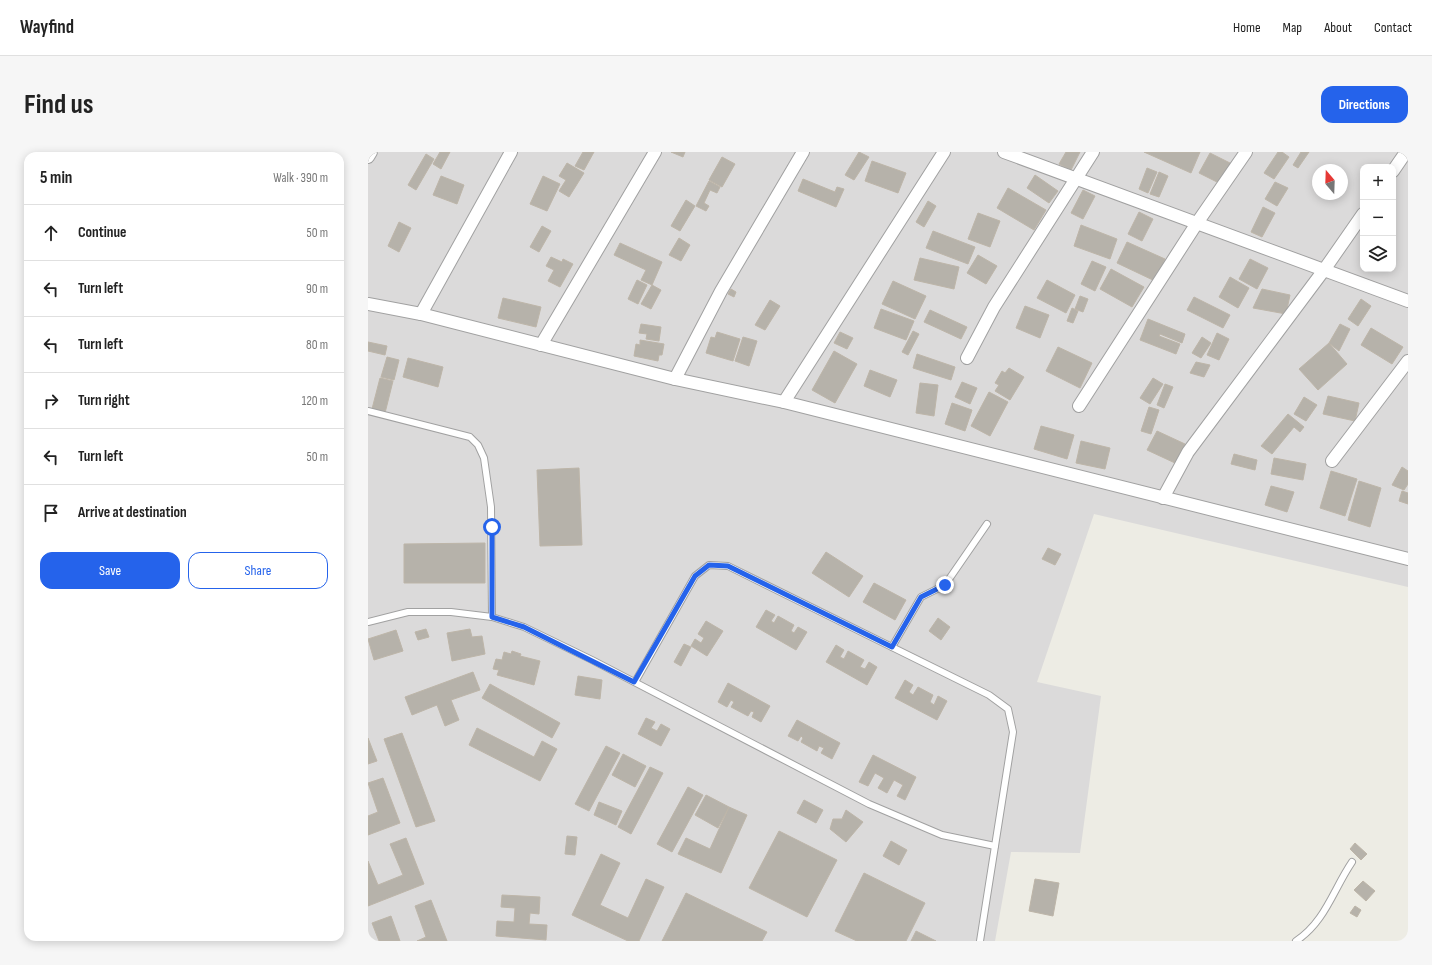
<!DOCTYPE html>
<meta charset="utf-8">
<style>
:root{--surface:#fff;--page:#f6f6f6;--text:#222;--muted:#767676;--line:#e0e0e0;--accent:#2563eb}
body{margin:0;font-family:"Sofia Sans Condensed",sans-serif;background:var(--page);color:var(--text)}
.controls{position:absolute;right:12px;top:12px;display:grid;overflow:hidden;border-radius:8px;box-shadow:0 2px 10px #0003}
.controls button{width:36px;height:36px;display:grid;place-items:center;padding:0;border:0;border-bottom:1px solid var(--line);background:var(--surface);color:var(--text);font:20px sans-serif}
.compass{position:absolute;left:944px;top:12px;width:36px;height:36px;border-radius:50%;background:var(--surface);box-shadow:0 2px 10px #0003;rotate:341deg}
.stop{position:absolute;width:12px;height:12px;margin:-9px;border:3px solid #2563eb;border-radius:50%;background:#fff}
.stop.end{background:#2563eb;border-color:#fff;box-shadow:0 1px 4px #0008}
.list{margin:0;padding:0;list-style:none}
h2{display:flex;justify-content:space-between;align-items:center;height:52px;margin:0;padding:0 16px;font-size:17px}
h2 small{font-size:13px;font-weight:400;color:var(--muted)}
.list li{display:grid;grid-template-columns:26px 1fr auto;gap:12px;align-items:center;box-sizing:border-box;height:56px;padding:0 16px;border-top:1px solid var(--line)}
.list b{display:block;font-size:15px;white-space:nowrap}
.list em{font-size:13px;font-style:normal;color:var(--muted)}
.actions{display:flex;gap:8px;padding:12px 16px}
.actions a{flex:1;padding:9px 0;border:1px solid var(--accent);border-radius:12px;text-align:center;font-size:14px;color:var(--accent)}
.actions .main{background:var(--accent);color:#fff}
.icon{flex:none;width:22px;height:22px;fill:none;stroke:currentColor;stroke-width:2;stroke-linecap:round;stroke-linejoin:round}
.map{position:relative;flex:none;width:1040px;height:789px;overflow:hidden;border-radius:12px}
header{display:flex;align-items:center;gap:24px;box-sizing:border-box;height:56px;padding:0 20px;background:var(--surface);border-bottom:1px solid var(--line)}
header strong{font-size:19px}
nav{display:flex;gap:22px;margin-inline-start:auto;font-size:14px}
.intro{display:flex;align-items:center;justify-content:space-between;box-sizing:border-box;height:96px;padding:0 24px}
h1{margin:0;font-size:28px}
.button{padding:10px 18px;border-radius:12px;background:var(--accent);color:#fff;font-size:14px;font-weight:700}
main{display:flex;gap:24px;padding:0 24px}
aside{flex:1;background:var(--surface);border-radius:12px;box-shadow:0 2px 10px #0003}
.map>svg:first-child{display:block}
</style>
<header>
<strong>Wayfind</strong>
<nav><a>Home</a><a>Map</a><a>About</a><a>Contact</a></nav>
</header>
<div class="intro"><h1>Find us</h1><a class="button">Directions</a></div>
<main>
<aside>
<h2>5 min<small>Walk · 390 m</small></h2>
<ul class="list">
<li><svg class="icon" aria-label="ahead" viewBox="0 0 24 24"><path d="M12 20V5M6 11l6-6 6 6"/></svg><div><b>Continue</b></div><em>50 m</em></li>
<li><svg class="icon" aria-label="left" viewBox="0 0 24 24"><path d="M17 20v-9H6M10 6l-5 5 5 5"/></svg><div><b>Turn left</b></div><em>90 m</em></li>
<li><svg class="icon" aria-label="left" viewBox="0 0 24 24"><path d="M17 20v-9H6M10 6l-5 5 5 5"/></svg><div><b>Turn left</b></div><em>80 m</em></li>
<li><svg class="icon" aria-label="right" viewBox="0 0 24 24"><path d="M7 20v-9h11M14 6l5 5-5 5"/></svg><div><b>Turn right</b></div><em>120 m</em></li>
<li><svg class="icon" aria-label="left" viewBox="0 0 24 24"><path d="M17 20v-9H6M10 6l-5 5 5 5"/></svg><div><b>Turn left</b></div><em>50 m</em></li>
<li><svg class="icon" aria-label="arrive" viewBox="0 0 24 24"><path d="M6 21V4h12l-3 4 3 4H6"/></svg><div><b>Arrive at destination</b></div></li>
</ul>
<div class="actions"><a class="main">Save</a><a>Share</a></div>
</aside>
<div class="map">
<svg width="1040" height="789" viewBox="0 0 1040 789">
<rect width="100%" height="100%" fill="#edece4"/>
<path fill="#dbdada" fill-rule="evenodd" d="M0,0H1040V435L726,362L669,530L733,544L712,701L643,700L627,789H0ZM995,15H1025V117H995ZM950,18H974V42H950Z"/>
<g fill="#b6b2aa" stroke="#bdb5a8">
<polygon points="72,0 82,0 73,17 65,12"/>
<polygon points="215,0 226,0 216,18 207,14"/>
<polygon points="303,0 317,0 315,5"/>
<polygon points="491,0 501,5 486,28 477,23"/>
<polygon points="698,0 712,0 703,18 691,12"/>
<polygon points="776,0 832,0 823,21"/>
<polygon points="910,0 914,0 921,5 906,27 896,21"/>
<polygon points="933,0 941,0 930,16 925,13"/>
<polygon points="842,1 864,12 853,32 831,21"/>
<polygon points="58,2 66,7 48,38 40,33"/>
<polygon points="354,5 367,12 354,35 341,28"/>
<polygon points="504,9 538,21 530,41 497,29"/>
<polygon points="199,11 216,21 201,45 191,39 198,28 191,24"/>
<polygon points="779,16 789,20 780,41 771,37"/>
<polygon points="791,20 800,24 791,45 782,42"/>
<polygon points="667,23 690,39 681,51 659,36"/>
<polygon points="73,24 96,33 89,52 65,43"/>
<polygon points="175,24 192,32 179,59 162,52"/>
<polygon points="435,27 467,40 469,35 476,37 468,55 430,39"/>
<polygon points="341,29 352,35 349,41 342,38 336,51 341,54 338,59 328,54"/>
<polygon points="907,30 920,36 909,54 897,47"/>
<polygon points="640,36 678,58 666,78 629,56"/>
<polygon points="715,38 727,44 715,67 703,61"/>
<polygon points="318,48 327,54 312,79 303,74"/>
<polygon points="560,49 568,54 556,75 548,70"/>
<polygon points="895,55 907,61 894,85 883,80"/>
<polygon points="771,60 785,67 774,89 760,82"/>
<polygon points="610,61 632,69 622,95 600,87"/>
<polygon points="31,70 43,76 31,100 20,94"/>
<polygon points="713,73 749,87 742,107 706,94"/>
<polygon points="174,74 183,79 171,100 162,95"/>
<polygon points="565,79 607,95 600,112 558,96"/>
<polygon points="311,86 322,93 313,109 301,103"/>
<polygon points="759,90 797,107 787,129 749,111"/>
<polygon points="252,91 294,110 284,133 273,128 278,118 246,103"/>
<polygon points="610,103 629,114 618,132 599,121"/>
<polygon points="183,105 194,110 195,107 205,112 192,135 180,129 186,118 178,114"/>
<polygon points="552,106 591,115 586,137 546,128"/>
<polygon points="882,107 900,116 889,137 871,127"/>
<polygon points="724,109 738,115 727,139 713,132"/>
<polygon points="743,117 776,135 764,155 732,137"/>
<polygon points="862,125 881,136 870,156 851,145"/>
<polygon points="269,128 279,133 270,152 260,147"/>
<polygon points="679,128 707,143 698,161 669,146"/>
<polygon points="525,129 558,144 547,167 514,152"/>
<polygon points="284,133 293,138 283,157 273,152"/>
<polygon points="363,137 368,140 366,145 360,142"/>
<polygon points="894,137 922,143 918,162 885,156"/>
<polygon points="712,144 720,147 715,160 707,157"/>
<polygon points="826,145 862,163 855,176 819,158"/>
<polygon points="135,146 173,155 168,175 130,166"/>
<polygon points="993,147 1003,154 990,174 980,167"/>
<polygon points="402,148 412,154 397,178 387,173"/>
<polygon points="657,154 681,163 672,186 648,176"/>
<polygon points="704,156 710,159 705,171 699,169"/>
<polygon points="513,157 546,169 538,188 506,176"/>
<polygon points="562,158 599,175 593,187 556,170"/>
<polygon points="780,167 817,182 814,191 792,182 791,184 812,192 808,202 772,188"/>
<polygon points="273,172 293,175 291,189 278,187 279,182 271,181"/>
<polygon points="972,172 982,177 971,199 961,191"/>
<polygon points="1003,176 1035,195 1024,212 993,193"/>
<polygon points="545,179 551,182 540,203 534,200"/>
<polygon points="349,180 372,187 365,209 338,201 343,185 347,186"/>
<polygon points="472,180 485,186 479,197 466,191"/>
<polygon points="849,181 861,187 851,208 839,203"/>
<polygon points="375,185 389,189 381,214 367,209"/>
<polygon points="834,185 843,191 833,206 824,201"/>
<polygon points="272,188 296,192 294,203 291,203 290,209 266,204 268,192 272,193"/>
<polygon points="0,190 19,194 17,203 0,199"/>
<polygon points="961,191 979,212 950,238 931,217"/>
<polygon points="690,195 724,211 712,236 678,219"/>
<polygon points="466,199 489,212 467,251 444,238"/>
<polygon points="549,202 587,215 583,228 545,216"/>
<polygon points="19,205 31,208 26,228 13,225"/>
<polygon points="40,206 75,215 70,235 35,225"/>
<polygon points="828,210 842,213 836,225 822,221"/>
<polygon points="641,216 656,225 642,248 627,239 631,233 627,231 634,219 637,221"/>
<polygon points="502,218 529,228 522,245 496,234"/>
<polygon points="12,226 25,229 17,261 4,257"/>
<polygon points="785,226 795,232 782,252 772,246"/>
<polygon points="594,230 609,236 602,252 587,245"/>
<polygon points="552,231 570,233 566,264 548,261"/>
<polygon points="797,232 805,235 796,256 789,253"/>
<polygon points="621,240 640,250 622,284 603,274"/>
<polygon points="960,244 991,251 987,269 955,262"/>
<polygon points="936,245 949,253 938,269 926,262"/>
<polygon points="584,251 604,258 597,279 577,272"/>
<polygon points="781,255 791,258 783,282 773,279"/>
<polygon points="920,262 936,275 932,280 926,275 904,302 893,294"/>
<polygon points="673,274 706,283 699,307 666,297"/>
<polygon points="789,279 817,292 807,311 779,298"/>
<polygon points="713,289 742,296 737,317 708,311"/>
<polygon points="866,302 889,308 887,318 863,312"/>
<polygon points="906,306 938,312 935,328 903,322"/>
<polygon points="1034,315 1040,319 1040,332 1036,338 1024,333"/>
<polygon points="211,316 214,393 172,394 169,318"/>
<polygon points="963,319 989,327 977,364 952,356"/>
<polygon points="991,329 1013,336 1002,375 980,368"/>
<polygon points="903,334 926,340 919,360 897,353"/>
<polygon points="1034,339 1040,341 1040,352 1031,349"/>
<polygon points="117,391 117,431 36,431 36,392"/>
<polygon points="680,396 693,402 687,413 674,407"/>
<polygon points="458,400 495,424 481,445 444,421"/>
<polygon points="506,431 538,448 527,468 495,450"/>
<polygon points="398,458 407,463 403,469 406,471 410,464 426,473 423,479 426,481 430,475 439,480 428,498 388,475"/>
<polygon points="570,466 582,475 573,488 561,479"/>
<polygon points="338,469 355,479 339,504 323,494 327,487 333,491 336,486 330,482"/>
<polygon points="58,477 61,485 50,488 47,480"/>
<polygon points="102,477 104,485 114,484 117,502 84,509 79,481"/>
<polygon points="28,478 35,499 6,508 0,487"/>
<polygon points="316,492 323,495 313,514 306,510"/>
<polygon points="468,493 476,498 472,505 476,507 480,499 496,508 492,515 497,517 501,510 509,515 499,533 458,510"/>
<polygon points="144,499 153,502 152,504 172,509 166,533 129,523 131,518 125,517 128,507 134,508 136,500 143,502"/>
<polygon points="105,520 112,538 83,548 91,568 77,574 69,553 44,563 37,545"/>
<polygon points="210,524 234,528 232,547 207,543"/>
<polygon points="537,528 545,533 541,540 545,543 550,535 565,543 562,550 566,553 570,544 579,549 569,568 527,546"/>
<polygon points="360,531 402,554 393,570 384,565 386,560 383,559 380,564 363,555 366,550 363,548 359,555 350,550"/>
<polygon points="122,532 192,571 184,586 114,546"/>
<polygon points="278,566 287,570 283,576 289,579 293,572 302,577 293,594 270,582"/>
<polygon points="429,568 472,591 464,607 453,601 456,596 451,594 449,599 433,590 435,586 433,584 430,589 420,584"/>
<polygon points="109,576 166,605 174,589 189,597 172,629 101,593"/>
<polygon points="34,581 67,669 48,675 16,587"/>
<polygon points="0,586 9,609 0,612"/>
<polygon points="238,594 252,601 221,659 207,652"/>
<polygon points="255,602 278,614 267,635 244,623"/>
<polygon points="505,603 548,625 537,648 529,644 535,633 526,628 519,641 510,636 516,626 507,621 500,634 491,630"/>
<polygon points="282,615 295,621 263,682 250,675"/>
<polygon points="15,626 32,671 0,683 0,664 10,660 0,631"/>
<polygon points="320,635 335,643 304,700 289,692"/>
<polygon points="338,643 361,655 350,676 327,663"/>
<polygon points="436,648 455,658 448,671 429,661"/>
<polygon points="231,650 254,659 248,673 226,663"/>
<polygon points="361,655 379,663 353,721 310,702 318,686 342,697"/>
<polygon points="478,658 495,670 478,690 462,677 465,667 474,667"/>
<polygon points="411,679 469,708 439,765 381,736"/>
<polygon points="199,684 209,685 207,703 197,702"/>
<polygon points="38,686 56,732 0,754 0,709 10,733 35,723 22,692"/>
<polygon points="523,689 539,698 531,713 515,704"/>
<polygon points="987,691 999,702 993,708 982,697"/>
<polygon points="233,702 252,711 232,753 260,766 278,727 296,735 271,789 260,789 204,763"/>
<polygon points="496,721 557,751 538,789 489,789 467,779"/>
<polygon points="667,727 691,731 685,764 661,759"/>
<polygon points="995,729 1007,739 998,749 986,738"/>
<polygon points="318,741 399,780 394,789 294,789"/>
<polygon points="134,743 172,745 171,762 162,761 161,772 179,773 178,788 128,784 129,769 146,770 147,756 133,755"/>
<polygon points="63,748 79,789 49,789 58,785 47,754"/>
<polygon points="987,754 993,758 989,765 982,761"/>
<polygon points="23,764 32,789 11,789 4,771"/>
<polygon points="548,779 568,789 543,789"/>
</g>
<g fill="none" stroke-linecap="round" stroke-linejoin="round">
<g stroke="#a1a1a1" stroke-width="8">
<g id="service">
<polyline points="0,259 102,285 110,293 116,306 123,355 124,465"/>
<polyline points="0,470 40,460 83,460 124,465 156,475 224,508 501,652 574,683 627,694"/>
<polyline points="524,495 553,445 577,433 619,372"/>
<polyline points="267,530 327,424 341,413 360,414 621,543 640,557 645,580 612,789"/>
<path d="M928,789C957,770 965,738 984,710"/>
</g>
</g>
<g stroke="#a1a1a1" stroke-width="14">
<g id="minor">
<polyline points="636,0 1040,149"/>
<polyline points="0,5 3,0"/>
<polyline points="1025,19 1038,0"/>
<polyline points="0,152 53,162 307,227 416,250 1040,407"/>
<polyline points="53,162 143,0"/>
<polyline points="173,193 287,0"/>
<polyline points="599,206 626,155 725,0"/>
<polyline points="307,227 353,139 435,0"/>
<polyline points="416,250 576,0"/>
<polyline points="711,254 829,71 878,0"/>
<polyline points="964,309 1040,209"/>
<polyline points="795,346 820,300 956,118 995,62"/>
</g>
</g>
<use href="#service" stroke="#fff" stroke-width="6"/>
<use href="#minor" stroke="#fff" stroke-width="12"/>
</g>
<g fill="none" stroke-linecap="round" stroke-linejoin="round">
<polyline stroke="#2563eb" stroke-width="5" points="124,375 124,465 156,475 266,530 327,424 341,413 360,414 524,495 553,445 577,433"/>
</g>
</svg>
<div class="controls">
<button>+</button>
<button>−</button>
<button><svg class="icon" aria-label="layers" viewBox="0 0 24 24"><path d="M12 4l9 5-9 5-9-5zM3 14l9 5 9-5"/></svg></button>
</div>
<svg class="compass" viewBox="-18 -18 36 36"><path d="M0-13l5 13h-10z" fill="#e53935"/><path d="M0 13l5-13h-10z" fill="#767676"/></svg>
<div class="stop" style="left:124px;top:375px"></div>
<div class="stop end" style="left:577px;top:433px"></div>
</div>
</main>
